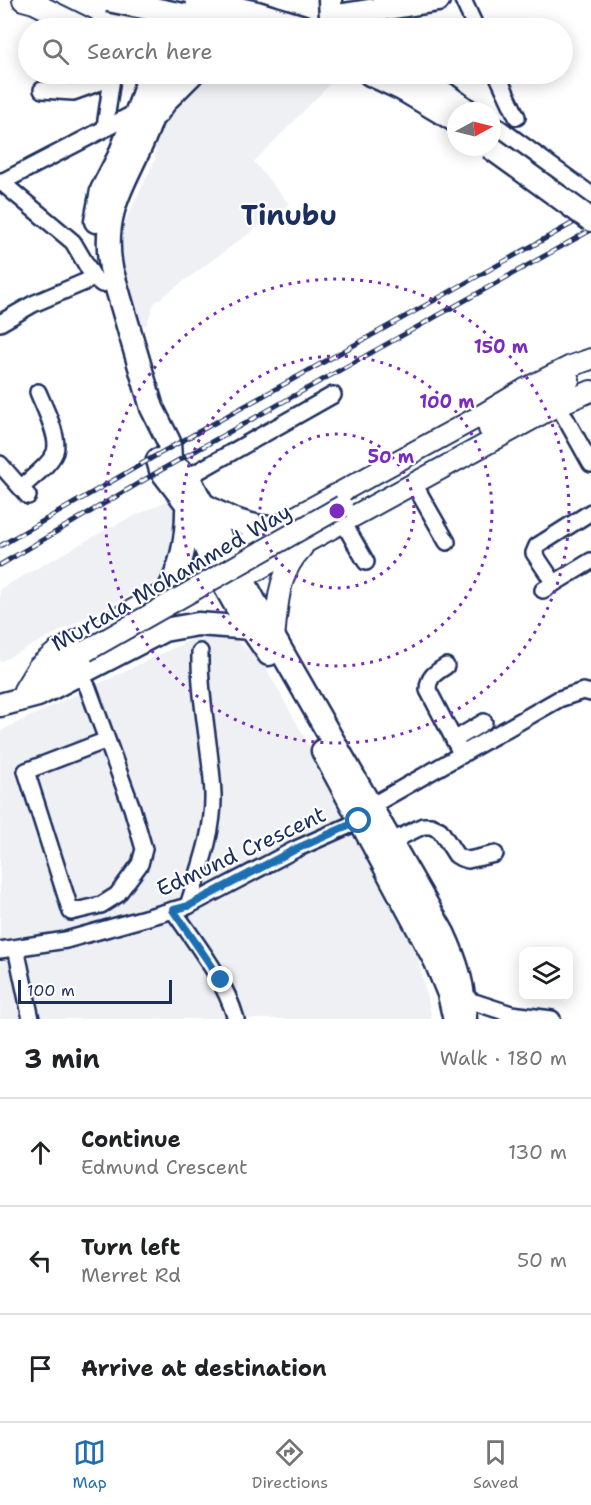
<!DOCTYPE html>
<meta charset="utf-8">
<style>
:root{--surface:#fff;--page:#f6f6f6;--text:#202124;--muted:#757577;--line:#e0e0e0;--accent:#1f6fb2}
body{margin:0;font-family:"Shantell Sans",sans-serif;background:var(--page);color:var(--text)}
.controls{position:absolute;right:18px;bottom:18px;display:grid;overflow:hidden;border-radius:12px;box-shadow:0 3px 15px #0003}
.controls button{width:54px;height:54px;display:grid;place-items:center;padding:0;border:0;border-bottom:2px solid var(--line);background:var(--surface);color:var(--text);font:30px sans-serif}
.compass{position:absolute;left:447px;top:102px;width:54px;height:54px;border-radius:50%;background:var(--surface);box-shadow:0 3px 15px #0003;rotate:83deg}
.scale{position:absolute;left:18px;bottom:15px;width:154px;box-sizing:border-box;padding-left:6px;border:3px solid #1b2f5e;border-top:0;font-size:16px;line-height:21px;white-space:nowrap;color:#1b2f5e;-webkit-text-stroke:4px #fff;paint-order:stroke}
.stop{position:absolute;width:18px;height:18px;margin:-14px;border:4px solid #1f6fb2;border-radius:50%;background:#fff}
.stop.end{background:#1f6fb2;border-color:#fff;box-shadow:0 2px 6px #0008}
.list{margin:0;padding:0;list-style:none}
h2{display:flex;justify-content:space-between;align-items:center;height:78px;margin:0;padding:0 24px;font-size:26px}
h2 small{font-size:20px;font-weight:400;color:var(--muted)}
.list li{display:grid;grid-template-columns:39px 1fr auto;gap:18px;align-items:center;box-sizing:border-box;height:108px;padding:0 24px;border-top:2px solid var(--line)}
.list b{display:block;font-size:22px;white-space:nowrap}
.list p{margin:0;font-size:20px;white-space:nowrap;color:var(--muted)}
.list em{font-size:20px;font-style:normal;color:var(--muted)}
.icon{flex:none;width:33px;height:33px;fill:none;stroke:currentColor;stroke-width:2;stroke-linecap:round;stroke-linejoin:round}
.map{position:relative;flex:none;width:591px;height:1019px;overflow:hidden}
.search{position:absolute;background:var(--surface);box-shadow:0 3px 15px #0003;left:18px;right:18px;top:18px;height:66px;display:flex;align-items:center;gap:15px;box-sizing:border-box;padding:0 21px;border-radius:33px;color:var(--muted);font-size:22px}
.sheet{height:402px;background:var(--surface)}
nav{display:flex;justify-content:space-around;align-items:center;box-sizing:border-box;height:84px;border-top:2px solid var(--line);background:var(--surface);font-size:16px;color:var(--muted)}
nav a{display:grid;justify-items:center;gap:3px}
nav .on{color:var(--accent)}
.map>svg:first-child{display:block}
</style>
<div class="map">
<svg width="591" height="1019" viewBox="0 0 591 1019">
<rect width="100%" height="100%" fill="#fff"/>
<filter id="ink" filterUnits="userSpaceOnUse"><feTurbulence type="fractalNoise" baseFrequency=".0167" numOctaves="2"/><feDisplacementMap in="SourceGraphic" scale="12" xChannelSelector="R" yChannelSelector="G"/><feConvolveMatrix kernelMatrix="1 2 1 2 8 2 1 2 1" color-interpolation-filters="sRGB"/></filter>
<g filter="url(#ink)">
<g fill="#eff0f4">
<polygon points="224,74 333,74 334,80 254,162 289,204 154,303 146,326 133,322 112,271 123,226 155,160 158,88"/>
<polygon points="175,497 176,532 164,577 0,662 0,589 111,527"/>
<polygon points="203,634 219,634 239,642 264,664 412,932 432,1019 0,1019 0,731"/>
</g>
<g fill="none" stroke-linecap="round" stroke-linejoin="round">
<g stroke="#1b2f5e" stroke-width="20">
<g id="minor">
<polyline points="463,0 476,28"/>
<polyline points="497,74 517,117"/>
<polyline points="42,90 73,92 112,78 111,74"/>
<polyline points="105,127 112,78"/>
<polyline points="0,181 73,242 94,278"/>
<polyline points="0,183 135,113"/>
<polyline points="0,323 33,304 94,278 102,284"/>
<polyline points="558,405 591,464"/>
<polyline points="0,464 28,496"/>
<polyline points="188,477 333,395"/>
<polyline points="414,484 447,542"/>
<path d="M22,487C32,477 50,465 55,452C60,437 44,407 38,392"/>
<polyline points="343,522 366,562"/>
<polyline points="554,583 534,553 537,546 591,512"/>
<polyline points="543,590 591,561"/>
<path d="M446,666C435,673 428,677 428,690L462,755"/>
<polyline points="80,673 88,688 132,808 144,849 140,864 117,895 101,905 71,912 26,771 107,740"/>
<polyline points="454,740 484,722"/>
<polyline points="371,806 559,699 583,691 591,693"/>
<polyline points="392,841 423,826 431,826 440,830 456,855 461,858 468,860 495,854"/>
<path d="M188,906C199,870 214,833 213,794C211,747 199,700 200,652"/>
<path d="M173,910C197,945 224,978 236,1019"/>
<polyline points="16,948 31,1019"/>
<polyline points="0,950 66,940 188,906 296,849 359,821"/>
<polyline points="465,999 511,1014 552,1019"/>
</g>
</g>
<g stroke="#1b2f5e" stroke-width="24">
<g id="major">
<polyline points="23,0 34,3 85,28"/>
<polyline points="489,429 569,380"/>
<polyline points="229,586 310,540 558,405 591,391"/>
<path d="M274,638C278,604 277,574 302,548"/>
<polyline points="33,685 86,651"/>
<polyline points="24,690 38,667 56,652 169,590 229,553 480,416 525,389 571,366 591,359"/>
</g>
</g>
<g stroke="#1b2f5e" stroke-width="27">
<g id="highway">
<polyline points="330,0 331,17 438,0"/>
<polyline points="173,28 178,0"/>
<path d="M165,74C159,90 156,107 150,123C131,177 100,205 111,268L152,408L169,442L170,459L172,464L188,477L274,638L443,933C457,963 464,986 465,1019"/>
<polyline points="370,74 402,89 456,121"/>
<polyline points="408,74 445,94 468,111"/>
<polyline points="157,113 167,99 192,74"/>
<polyline points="492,127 591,199"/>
<polyline points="96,221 102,190 119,157 141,101 148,78"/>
<polyline points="158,460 161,470 187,504 212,563 239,611 269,654"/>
<path d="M202,504C225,518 251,528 277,528"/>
<path d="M169,590C182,565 187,540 187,511"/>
<polyline points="0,705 38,695 164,630 198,624 251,628"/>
<polyline points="323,751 436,962 449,994 454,1016"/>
</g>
</g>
<use href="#minor" stroke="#fff" stroke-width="15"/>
<use href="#major" stroke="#fff" stroke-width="20"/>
<use href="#highway" stroke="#fff" stroke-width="22"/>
<g stroke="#1b2f5e" stroke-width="5">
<g id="rail">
<polyline points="0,546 157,455 591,213"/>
<polyline points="0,565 161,470 591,230"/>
</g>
</g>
<use href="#rail" stroke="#fff" stroke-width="3" stroke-dasharray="9" stroke-linecap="butt"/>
<g stroke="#1b2f5e" stroke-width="24" stroke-linecap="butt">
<polyline id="major-bridge" points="86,651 342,506"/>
</g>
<g stroke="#1b2f5e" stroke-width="27" stroke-linecap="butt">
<g id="highway-bridge">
<polyline points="108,0 248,28"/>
<polyline points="197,0 257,13 307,28"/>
<polyline points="490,147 591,220"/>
</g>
</g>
<use href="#major-bridge" stroke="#fff" stroke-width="20"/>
<use href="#highway-bridge" stroke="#fff" stroke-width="22"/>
</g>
</g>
<g fill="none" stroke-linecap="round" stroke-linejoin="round" filter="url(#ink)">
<polyline stroke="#1f6fb2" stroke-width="8" points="221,980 173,910 188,906 296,849 359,821"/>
</g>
<g fill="none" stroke="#7b2cbf" stroke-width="3" stroke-dasharray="3 6">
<circle cx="337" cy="511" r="77"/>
<circle cx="337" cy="511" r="155"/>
<circle cx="337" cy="511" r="232"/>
</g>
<g text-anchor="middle" stroke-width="4.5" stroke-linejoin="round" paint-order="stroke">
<g font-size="22" fill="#1b2f5e" stroke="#fff">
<text transform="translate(171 577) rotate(-30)" y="8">Murtala Mohammed Way</text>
<text transform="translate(241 851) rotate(-25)" y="8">Edmund Crescent</text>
</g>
<g font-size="28" font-weight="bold" fill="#1b2f5e" stroke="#fff">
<text x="289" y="225">Tinubu</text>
</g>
</g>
<circle cx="337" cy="511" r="9" fill="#7b2cbf" stroke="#fff" stroke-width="3"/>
<g font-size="18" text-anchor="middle" font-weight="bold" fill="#7b2cbf" stroke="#fff" stroke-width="4.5" stroke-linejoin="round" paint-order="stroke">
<text x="501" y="353">150 m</text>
<text x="447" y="408">100 m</text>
<text x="391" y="463">50 m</text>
</g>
</svg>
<div class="controls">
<button><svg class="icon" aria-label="layers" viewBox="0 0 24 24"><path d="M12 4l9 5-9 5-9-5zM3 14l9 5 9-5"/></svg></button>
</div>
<svg class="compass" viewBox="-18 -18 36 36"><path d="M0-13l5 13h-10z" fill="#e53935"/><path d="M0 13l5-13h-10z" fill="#757577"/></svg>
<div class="scale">100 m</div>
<div class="stop" style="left:359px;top:821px"></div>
<div class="stop end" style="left:221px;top:980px"></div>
<div class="search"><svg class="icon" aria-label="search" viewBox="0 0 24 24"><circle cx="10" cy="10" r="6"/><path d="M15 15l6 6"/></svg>Search here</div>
</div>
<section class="sheet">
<h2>3 min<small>Walk · 180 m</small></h2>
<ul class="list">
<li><svg class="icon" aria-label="ahead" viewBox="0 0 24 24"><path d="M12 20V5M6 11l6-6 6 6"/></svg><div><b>Continue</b><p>Edmund Crescent</p></div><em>130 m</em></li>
<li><svg class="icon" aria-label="left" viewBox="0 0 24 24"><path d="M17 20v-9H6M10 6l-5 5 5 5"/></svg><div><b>Turn left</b><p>Merret Rd</p></div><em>50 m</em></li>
<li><svg class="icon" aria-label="arrive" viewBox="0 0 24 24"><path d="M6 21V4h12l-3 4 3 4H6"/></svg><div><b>Arrive at destination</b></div></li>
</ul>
</section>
<nav>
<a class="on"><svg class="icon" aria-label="map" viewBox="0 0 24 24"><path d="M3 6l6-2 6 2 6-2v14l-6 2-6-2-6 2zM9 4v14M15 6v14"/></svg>Map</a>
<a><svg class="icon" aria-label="directions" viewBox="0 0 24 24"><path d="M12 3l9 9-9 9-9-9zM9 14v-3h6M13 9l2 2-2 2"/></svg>Directions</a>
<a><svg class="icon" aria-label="saved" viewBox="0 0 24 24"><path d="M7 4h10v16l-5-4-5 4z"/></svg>Saved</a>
</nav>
